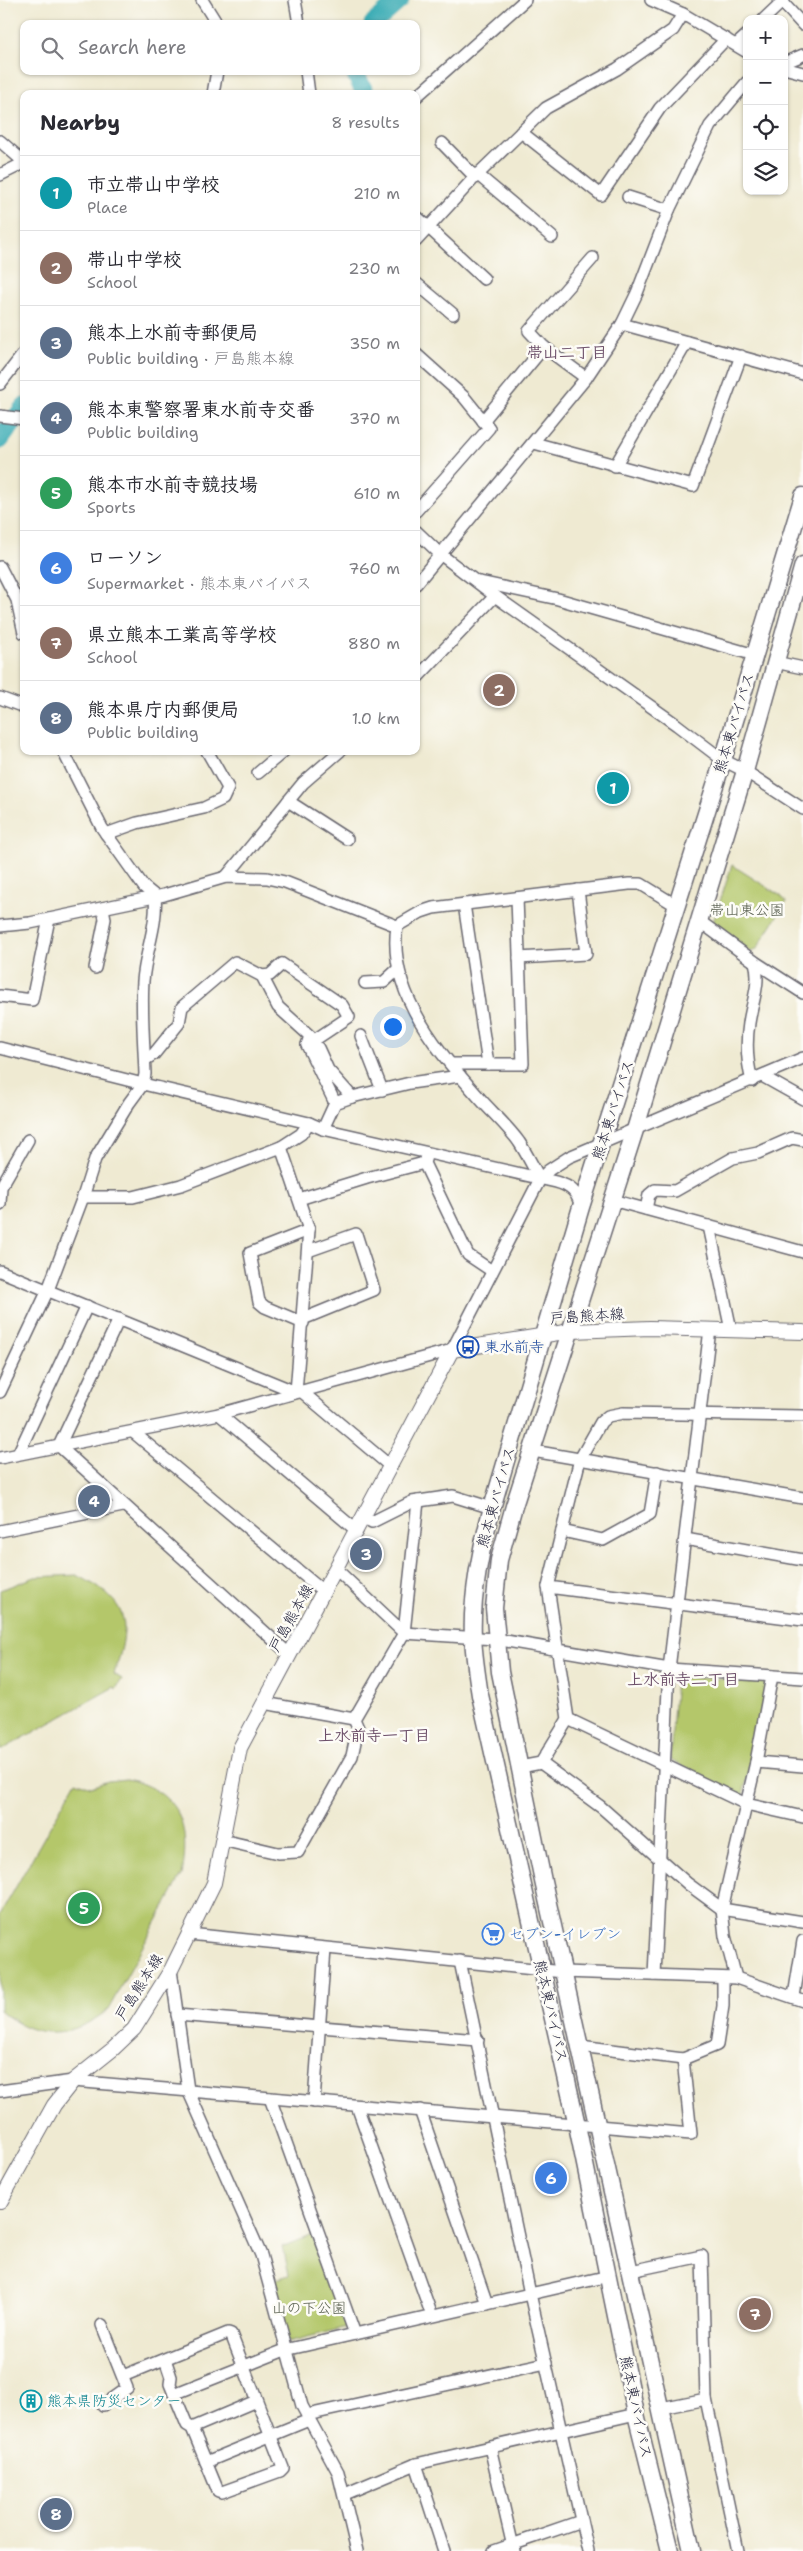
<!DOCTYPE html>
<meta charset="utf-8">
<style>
:root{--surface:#fff;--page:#f7f7f7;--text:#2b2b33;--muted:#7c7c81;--line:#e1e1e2;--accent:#b5179e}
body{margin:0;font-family:"Shantell Sans","Klee One",sans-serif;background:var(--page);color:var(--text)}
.controls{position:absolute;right:15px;top:15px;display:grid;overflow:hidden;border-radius:10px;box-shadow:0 1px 4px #0004}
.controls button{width:45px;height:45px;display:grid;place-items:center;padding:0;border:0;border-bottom:1px solid var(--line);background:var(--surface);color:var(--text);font:25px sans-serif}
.you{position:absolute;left:392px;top:1026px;width:18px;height:18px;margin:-12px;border:4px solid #fff;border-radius:50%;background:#1a73e8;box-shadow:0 0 0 8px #1a73e833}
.badge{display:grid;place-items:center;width:32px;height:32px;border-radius:50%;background:var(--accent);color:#fff;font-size:16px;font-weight:700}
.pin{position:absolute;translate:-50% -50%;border:2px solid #fff;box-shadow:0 1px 5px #0006}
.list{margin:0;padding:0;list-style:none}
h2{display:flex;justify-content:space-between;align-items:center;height:65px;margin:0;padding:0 20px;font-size:21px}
h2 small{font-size:16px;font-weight:400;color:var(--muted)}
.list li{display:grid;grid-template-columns:32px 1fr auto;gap:15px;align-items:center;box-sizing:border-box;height:75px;padding:0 20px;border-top:1px solid var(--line)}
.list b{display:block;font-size:19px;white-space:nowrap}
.list p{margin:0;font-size:16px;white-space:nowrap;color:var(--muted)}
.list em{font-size:16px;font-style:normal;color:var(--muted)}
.icon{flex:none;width:28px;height:28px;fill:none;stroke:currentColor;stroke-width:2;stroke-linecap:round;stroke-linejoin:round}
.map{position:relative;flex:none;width:803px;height:2551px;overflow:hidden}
.search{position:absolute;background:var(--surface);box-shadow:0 1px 4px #0004;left:20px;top:20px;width:400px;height:55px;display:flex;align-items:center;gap:12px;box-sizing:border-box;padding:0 18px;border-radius:10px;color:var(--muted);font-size:19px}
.panel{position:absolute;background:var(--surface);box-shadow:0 1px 4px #0004;left:20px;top:90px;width:400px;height:665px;border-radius:10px}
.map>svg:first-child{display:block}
</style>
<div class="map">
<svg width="803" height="2551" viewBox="0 0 803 2551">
<rect width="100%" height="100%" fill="#fdfcf7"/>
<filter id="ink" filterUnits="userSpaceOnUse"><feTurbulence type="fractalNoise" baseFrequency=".02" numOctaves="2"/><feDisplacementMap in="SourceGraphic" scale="10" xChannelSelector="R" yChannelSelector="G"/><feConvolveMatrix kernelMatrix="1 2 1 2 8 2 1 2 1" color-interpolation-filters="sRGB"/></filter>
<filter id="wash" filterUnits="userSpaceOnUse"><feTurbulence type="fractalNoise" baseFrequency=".0096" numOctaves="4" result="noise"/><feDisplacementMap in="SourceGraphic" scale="20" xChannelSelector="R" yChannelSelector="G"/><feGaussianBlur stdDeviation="1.12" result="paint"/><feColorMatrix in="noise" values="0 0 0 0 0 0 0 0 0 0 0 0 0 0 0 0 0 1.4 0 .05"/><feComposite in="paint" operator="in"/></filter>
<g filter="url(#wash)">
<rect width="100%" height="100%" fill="#efead2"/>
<g fill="#b4c76b" stroke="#6b7453">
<polygon points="732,865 781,896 786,902 756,950 750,952 712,925"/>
<path d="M77,1575C129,1602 132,1621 114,1674L122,1679L116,1689L114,1687L0,1751V1590L35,1577Z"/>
<polygon points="676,1677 768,1681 743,1795 740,1797 670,1760"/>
<path d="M127,1779C179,1792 191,1824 182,1875L108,2010C72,2038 35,2041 0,2010V1915L76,1781L91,1787L108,1781Z"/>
<polygon points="312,2235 347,2327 288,2342 273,2280 289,2275 283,2247"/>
</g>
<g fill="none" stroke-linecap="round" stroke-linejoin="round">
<g stroke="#3cadb6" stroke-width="19">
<polyline points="373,24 400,0"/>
<polyline points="354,71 363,89 363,94"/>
<polyline points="0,440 24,407"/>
</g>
</g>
</g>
<g filter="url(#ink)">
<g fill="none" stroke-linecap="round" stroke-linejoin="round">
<g stroke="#6a6870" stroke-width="14">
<g id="minor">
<polyline points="202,0 217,24"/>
<polyline points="295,0 299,24"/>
<polyline points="651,0 683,14 747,52"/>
<polyline points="782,2 803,25"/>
<polyline points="764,19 784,0"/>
<polyline points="736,45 747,35"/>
<polyline points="784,63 803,55"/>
<polyline points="784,68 803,73"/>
<polyline points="306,71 309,94"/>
<polyline points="213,94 217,71"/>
<polyline points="416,97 525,0"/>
<polyline points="521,132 601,195 660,108 726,39"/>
<polyline points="0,141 24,162"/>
<polyline points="442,143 475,177"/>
<polyline points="477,174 552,237"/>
<polyline points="0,175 24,163"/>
<polyline points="628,197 669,210"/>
<polyline points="416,216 484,279"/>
<polyline points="416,241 475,177 546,108 617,69 673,30 683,14"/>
<polyline points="416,283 453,314"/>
<polyline points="622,324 803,374"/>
<polyline points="416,354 464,397 489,428 416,511"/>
<polyline points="586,378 544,347 529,331 593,258"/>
<polyline points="0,384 24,353"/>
<polyline points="0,416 24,419"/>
<polyline points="483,421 544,347"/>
<polyline points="534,443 693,486 741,356"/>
<polyline points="615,466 687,342"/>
<polyline points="416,531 440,554 495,596 677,725 723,760 745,771 803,809"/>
<polyline points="0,567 17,600 24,633"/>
<polyline points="480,582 558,599 755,655"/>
<polyline points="416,584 586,378 622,324 637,293 669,210 710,126 747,82"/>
<polyline points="775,662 803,668"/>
<polyline points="416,679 495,596"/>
<polyline points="0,698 24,707"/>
<polyline points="258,773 284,751"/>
<polyline points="288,801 347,839"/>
<polyline points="106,834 137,823 204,808 223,799 228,788 207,751"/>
<polyline points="226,877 303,783 340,751"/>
<polyline points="464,904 488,1064"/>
<polyline points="698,920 755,962 803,993"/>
<polyline points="0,926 30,923 164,895 226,877 267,878 285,882 397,926"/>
<path d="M397,926C387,994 441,1055 483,1102C495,1115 509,1128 519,1142C527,1154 533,1167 540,1179"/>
<polyline points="397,926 421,912 433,908 629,884 641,884 677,906"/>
<polyline points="519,958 586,954 578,890"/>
<polyline points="95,968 105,919 103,908"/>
<polyline points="262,976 270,975 282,964 342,1005 349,1017 307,1045"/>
<polyline points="365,983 384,982 397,970"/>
<polyline points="0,996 32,1000 49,919"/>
<polyline points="361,1036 382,1090"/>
<path d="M0,1048L143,1084L309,1123L323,1129L556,1182C571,1186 577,1192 581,1207"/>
<polyline points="145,1060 154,1054 179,1023 182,1007 235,962 262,976 278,1007 310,1036 307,1045 335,1103 352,1097 328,1070 318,1048"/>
<polyline points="451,1064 523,1064 517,898"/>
<polyline points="762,1076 803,1099"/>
<path d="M752,1081C747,1062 746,1042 749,1023C752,1002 761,983 755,962"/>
<polyline points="352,1097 410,1083 460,1076"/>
<polyline points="323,1129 335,1103"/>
<polyline points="427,1153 424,1163 468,1255 492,1271"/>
<polyline points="83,1197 133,1197 181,1185 281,1147 301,1134 309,1123"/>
<polyline points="299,1199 367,1178 424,1163"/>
<polyline points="612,1200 803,1252"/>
<polyline points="0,1204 1,1187 28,1140"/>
<polyline points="646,1209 649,1195 655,1190 675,1191 733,1158 758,1153 792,1138 803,1140"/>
<polyline points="709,1226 731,1330"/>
<polyline points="0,1271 296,1392 309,1230 281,1147"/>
<polyline points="119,1319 59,1446 289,1654"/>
<polyline points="303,1319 374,1290 356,1234 308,1251"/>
<polyline points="303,1323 265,1307 259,1302 250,1253 309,1230"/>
<polyline points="301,1391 390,1466"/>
<path d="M0,1392L48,1290L83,1197L95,1159L129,1103L143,1084L145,1074C144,1043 141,1011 143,981C145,953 158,924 155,896L144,887L102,828L63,751"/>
<polyline points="219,1414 357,1531"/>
<polyline points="133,1432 324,1592"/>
<polyline points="533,1451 803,1498"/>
<polyline points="18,1454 87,1306"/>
<polyline points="0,1458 219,1414 452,1350 540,1179 549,1170 569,1157 803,1058"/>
<polyline points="363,1518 372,1522 412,1502 453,1496 492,1508"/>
<polyline points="0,1531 123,1506"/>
<polyline points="562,1531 603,1540 650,1514 657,1472"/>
<polyline points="685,1539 803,1560"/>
<polyline points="337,1570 404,1633 495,1639 669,1669 803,1678"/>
<polyline points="548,1587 803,1620"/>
<polyline points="264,1703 354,1719 404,1633 418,1501"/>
<polyline points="568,1719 746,1804 803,1817"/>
<polyline points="756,1762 803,1766"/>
<polyline points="541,1763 601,1807 688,1884 722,1909 803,1922"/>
<polyline points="520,1767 541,1763 568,1719 548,1587 580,1459 601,1422 608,1416 623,1413 803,1416"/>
<polyline points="222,1840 278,1853 298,1852 352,1756 358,1728 354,1719"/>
<polyline points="189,1934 563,1972 736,1978 803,2001"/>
<polyline points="460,1961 530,2294 588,2551"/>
<polyline points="171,1970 188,2090 261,2255 302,2406 338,2472 357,2551"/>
<polyline points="654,1975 669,1669 710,1329"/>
<polyline points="736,1978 725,1936 722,1909 756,1762 772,1676"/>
<polyline points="794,1996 803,1941"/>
<polyline points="177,2015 478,2040"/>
<polyline points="580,2046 683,2059"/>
<polyline points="0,2091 73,2081 691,2134 683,2059 717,2045 723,2006 723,1978"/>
<polyline points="270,2098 355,2334"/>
<polyline points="314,2102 325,1949"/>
<polyline points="357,2106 432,2316"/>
<polyline points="420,2110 487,2304"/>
<polyline points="631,2271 702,2256 706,2399"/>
<polyline points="102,2325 127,2388 103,2405"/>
<polyline points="123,2376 228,2333 231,2334 283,2468 280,2471 222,2492 218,2491 192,2428 187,2425 170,2384 171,2377 165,2359"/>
<polyline points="174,2394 285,2350 609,2276"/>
<polyline points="661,2408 706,2399 738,2551"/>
<polyline points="307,2415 546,2363"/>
<polyline points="192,2428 256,2401"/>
<polyline points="490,2447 514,2551"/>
<polyline points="206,2462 309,2420"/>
<polyline points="416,2464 444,2551"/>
<polyline points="345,2494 416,2464 636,2414"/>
<polyline points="494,2551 581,2521"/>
</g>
</g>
<g stroke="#6a6870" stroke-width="16">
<polyline id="major" points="0,2202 54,2105 73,2081 113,2049 134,2029 171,1970 214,1883 240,1748 452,1350 571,1331 650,1328 803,1332"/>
</g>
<g stroke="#6a6870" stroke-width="19">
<g id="highway">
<path d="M670,2551L636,2414L577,2125L480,1695C477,1676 474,1656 473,1637C471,1598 481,1546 492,1508L581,1207L723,760L803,496"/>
<polyline points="692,2551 543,1881 500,1672 494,1608 499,1560 514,1506 635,1130 745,771 803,565"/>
</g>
</g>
<use href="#minor" stroke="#fff" stroke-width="11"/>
<use href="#major" stroke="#fff" stroke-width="14"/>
<use href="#highway" stroke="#fff" stroke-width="16"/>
</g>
</g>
<defs>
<g id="bus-ring" transform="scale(1.125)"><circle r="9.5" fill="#fdfcf7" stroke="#1a4fb4" stroke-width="1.5"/><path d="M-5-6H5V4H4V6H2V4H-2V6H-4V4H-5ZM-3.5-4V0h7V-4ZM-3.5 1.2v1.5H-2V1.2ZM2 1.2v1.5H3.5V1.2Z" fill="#1a4fb4"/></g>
<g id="supermarket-ring" transform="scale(1.125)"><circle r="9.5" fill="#fdfcf7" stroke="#3f7fe0" stroke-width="1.5"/><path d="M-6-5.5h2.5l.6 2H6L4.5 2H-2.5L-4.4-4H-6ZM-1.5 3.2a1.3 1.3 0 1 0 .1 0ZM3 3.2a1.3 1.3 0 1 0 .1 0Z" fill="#3f7fe0"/></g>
<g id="building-ring" transform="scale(1.125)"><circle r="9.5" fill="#fdfcf7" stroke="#0f9aa8" stroke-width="1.5"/><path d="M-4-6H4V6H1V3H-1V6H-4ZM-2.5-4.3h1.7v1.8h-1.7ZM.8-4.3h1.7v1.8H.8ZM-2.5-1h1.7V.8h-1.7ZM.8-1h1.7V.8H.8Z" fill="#0f9aa8"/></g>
</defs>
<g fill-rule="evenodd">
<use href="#bus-ring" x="468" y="1347"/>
<use href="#supermarket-ring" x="493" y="1934"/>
<use href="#building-ring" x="31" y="2401"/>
</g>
<g text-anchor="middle" stroke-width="5" stroke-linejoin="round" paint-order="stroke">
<g font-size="15" fill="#22223b" stroke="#fdfcf7">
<text transform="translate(734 723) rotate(-73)" y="5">熊本東バイパス</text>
<text transform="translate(613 1110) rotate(-72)" y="5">熊本東バイパス</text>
<text transform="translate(587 1316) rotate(-4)" y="5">戸島熊本線</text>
<text transform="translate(496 1497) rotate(-74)" y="5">熊本東バイパス</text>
<text transform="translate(291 1618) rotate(-61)" y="5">戸島熊本線</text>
<text transform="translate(139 1987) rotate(-58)" y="5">戸島熊本線</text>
<text transform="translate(551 2011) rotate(77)" y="5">熊本東バイパス</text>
<text transform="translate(636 2407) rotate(78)" y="5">熊本東バイパス</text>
</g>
<g font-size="15" fill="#555c4c" stroke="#fdfcf7">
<text x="747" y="915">帯山東公園</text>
<text x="309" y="2313">山の下公園</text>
</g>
<g font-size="15" fill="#164399" stroke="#fdfcf7" text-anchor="start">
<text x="484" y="1352">東水前寺</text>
</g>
<g font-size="15" fill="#366cbe" stroke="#fdfcf7" text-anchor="start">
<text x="509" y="1939">セブン-イレブン</text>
</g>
<g font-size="15" fill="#0d838f" stroke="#fdfcf7" text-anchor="start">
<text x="47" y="2406">熊本県防災センター</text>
</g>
<g font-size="16" font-weight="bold" fill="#6d506a" stroke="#fdfcf7">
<text x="567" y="358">帯山二丁目</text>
<text x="683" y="1685">上水前寺二丁目</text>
<text x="374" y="1741">上水前寺一丁目</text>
</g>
</g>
</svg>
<div class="controls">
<button>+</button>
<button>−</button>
<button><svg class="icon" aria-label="locate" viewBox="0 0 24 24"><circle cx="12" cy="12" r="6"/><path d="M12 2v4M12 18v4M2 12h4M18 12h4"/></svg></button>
<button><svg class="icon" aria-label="layers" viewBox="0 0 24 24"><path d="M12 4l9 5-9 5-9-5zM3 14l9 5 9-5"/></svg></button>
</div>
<div class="you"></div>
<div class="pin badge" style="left:613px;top:788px;background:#0f9aa8">1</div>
<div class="pin badge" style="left:499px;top:690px;background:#8d6e63">2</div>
<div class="pin badge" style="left:366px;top:1554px;background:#5c6f8a">3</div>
<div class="pin badge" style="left:94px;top:1501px;background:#5c6f8a">4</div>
<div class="pin badge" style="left:84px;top:1908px;background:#2e9e5b">5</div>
<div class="pin badge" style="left:551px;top:2178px;background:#3f7fe0">6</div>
<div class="pin badge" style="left:755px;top:2314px;background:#8d6e63">7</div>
<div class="pin badge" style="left:56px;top:2514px;background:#5c6f8a">8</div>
<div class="search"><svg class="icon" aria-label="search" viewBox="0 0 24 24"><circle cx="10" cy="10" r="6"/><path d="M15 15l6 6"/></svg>Search here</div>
<section class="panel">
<h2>Nearby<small>8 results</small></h2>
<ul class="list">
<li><span class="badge" style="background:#0f9aa8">1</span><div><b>市立帯山中学校</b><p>Place</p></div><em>210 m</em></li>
<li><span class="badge" style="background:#8d6e63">2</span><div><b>帯山中学校</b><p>School</p></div><em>230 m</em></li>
<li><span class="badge" style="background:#5c6f8a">3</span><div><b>熊本上水前寺郵便局</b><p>Public building · 戸島熊本線</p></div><em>350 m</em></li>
<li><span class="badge" style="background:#5c6f8a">4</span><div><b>熊本東警察署東水前寺交番</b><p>Public building</p></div><em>370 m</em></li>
<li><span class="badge" style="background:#2e9e5b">5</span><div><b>熊本市水前寺競技場</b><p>Sports</p></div><em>610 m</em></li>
<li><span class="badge" style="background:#3f7fe0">6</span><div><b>ローソン</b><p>Supermarket · 熊本東バイパス</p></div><em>760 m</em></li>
<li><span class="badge" style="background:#8d6e63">7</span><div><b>県立熊本工業高等学校</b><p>School</p></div><em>880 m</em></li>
<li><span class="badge" style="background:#5c6f8a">8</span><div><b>熊本県庁内郵便局</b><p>Public building</p></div><em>1.0 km</em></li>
</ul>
</section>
</div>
